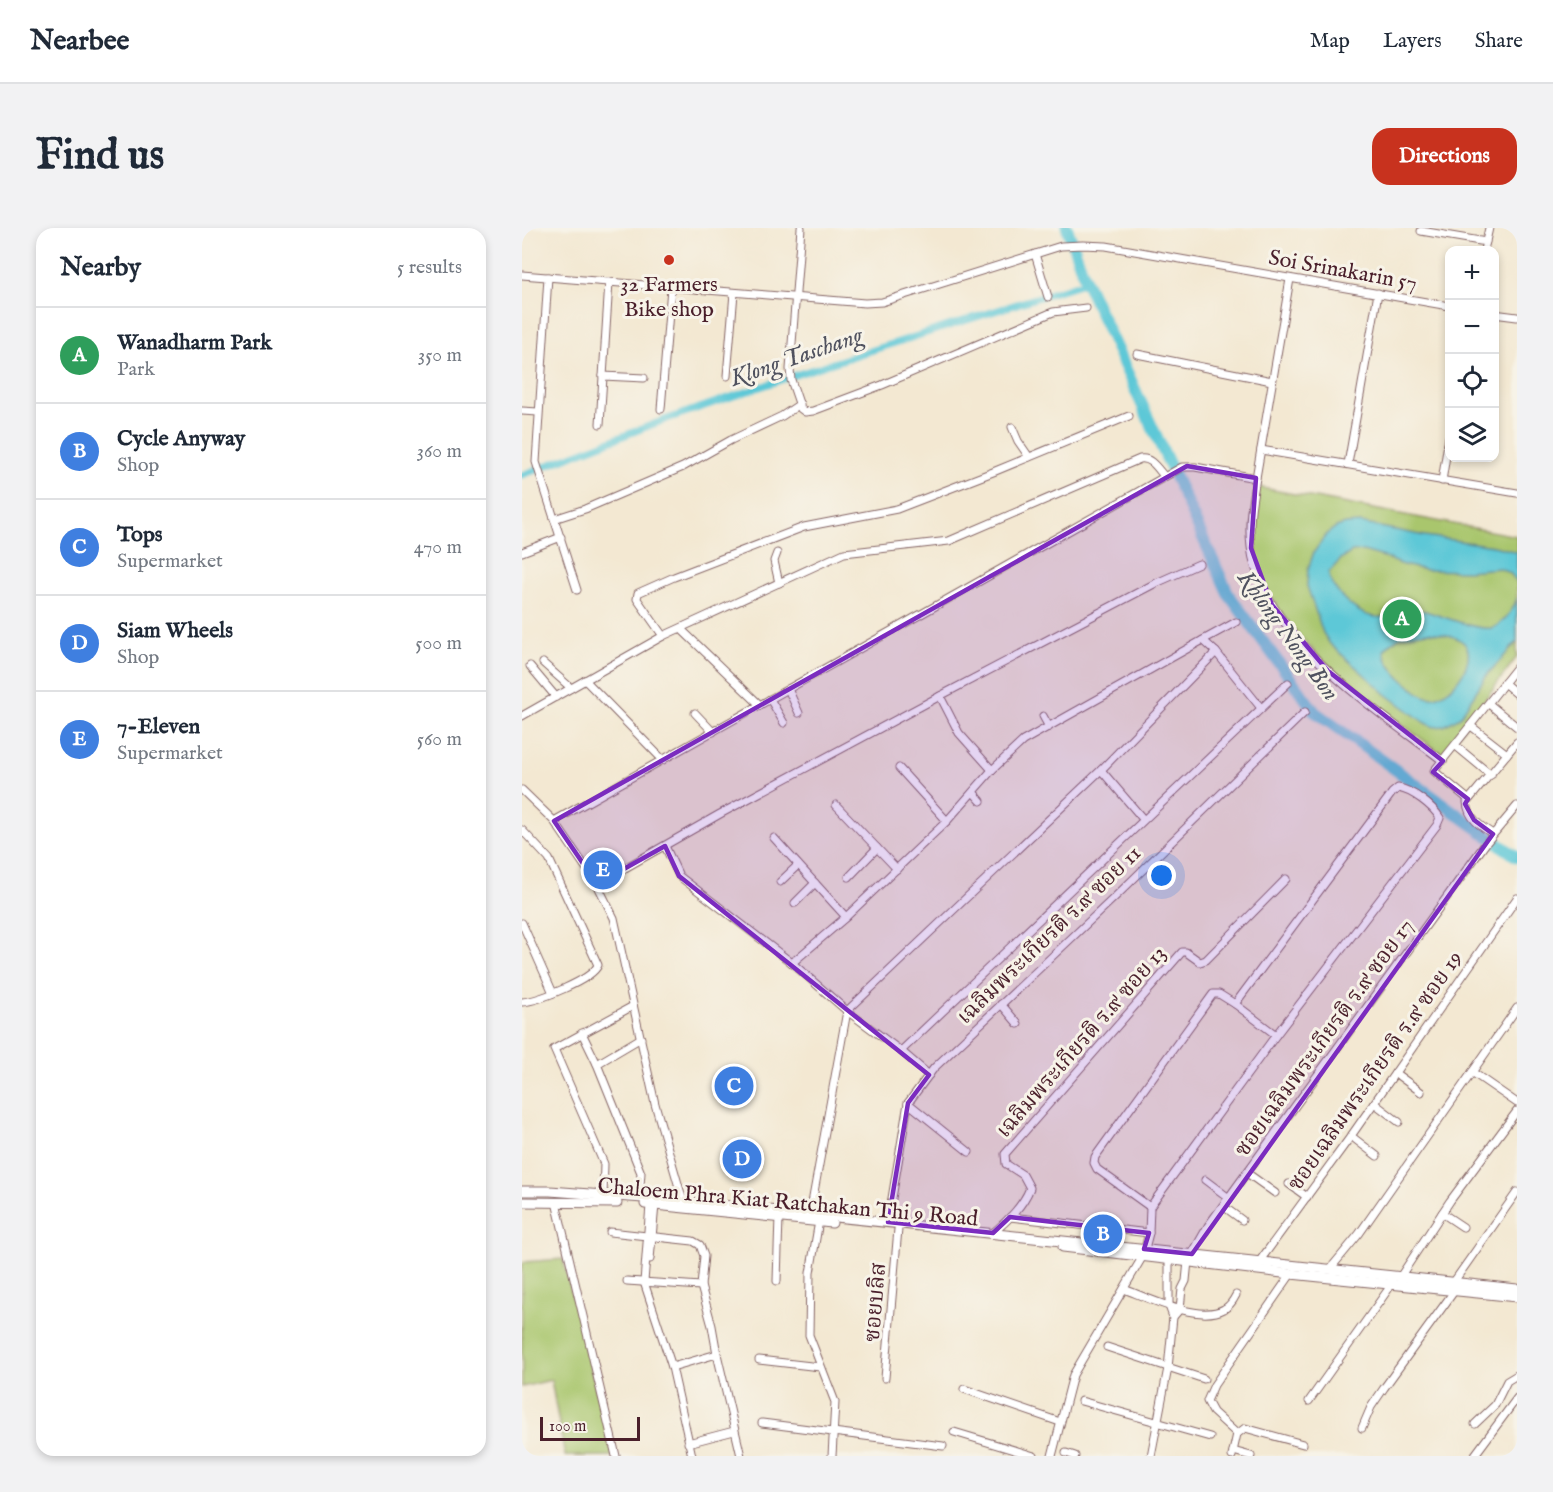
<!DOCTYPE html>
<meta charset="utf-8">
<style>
:root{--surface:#fff;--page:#f2f2f3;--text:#1f2937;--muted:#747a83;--line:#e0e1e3;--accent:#c8321e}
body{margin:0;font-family:"IM FELL English","Noto Serif Thai",serif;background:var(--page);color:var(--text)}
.controls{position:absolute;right:18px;top:18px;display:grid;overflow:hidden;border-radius:12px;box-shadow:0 3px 9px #0003}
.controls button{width:54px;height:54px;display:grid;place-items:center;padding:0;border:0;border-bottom:2px solid var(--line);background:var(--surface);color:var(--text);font:30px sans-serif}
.scale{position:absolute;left:18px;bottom:15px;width:100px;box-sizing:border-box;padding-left:6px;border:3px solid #4a1f2b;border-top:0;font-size:16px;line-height:21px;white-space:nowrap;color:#4a1f2b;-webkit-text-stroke:4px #f7f3e8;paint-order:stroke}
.you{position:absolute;left:640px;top:648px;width:21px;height:21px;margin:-15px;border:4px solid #fff;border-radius:50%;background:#1a73e8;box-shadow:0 0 0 9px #1a73e833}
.badge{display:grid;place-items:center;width:39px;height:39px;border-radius:50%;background:var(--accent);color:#fff;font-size:20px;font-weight:700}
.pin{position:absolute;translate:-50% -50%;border:3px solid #fff;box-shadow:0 2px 6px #0006}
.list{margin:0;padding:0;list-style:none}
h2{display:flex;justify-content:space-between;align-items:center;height:78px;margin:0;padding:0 24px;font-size:26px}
h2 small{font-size:20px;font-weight:400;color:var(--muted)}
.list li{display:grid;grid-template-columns:39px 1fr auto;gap:18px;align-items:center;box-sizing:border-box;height:96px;padding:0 24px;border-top:2px solid var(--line)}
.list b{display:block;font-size:22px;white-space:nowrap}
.list p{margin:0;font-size:20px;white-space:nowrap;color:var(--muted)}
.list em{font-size:20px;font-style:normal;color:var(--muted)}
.icon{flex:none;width:33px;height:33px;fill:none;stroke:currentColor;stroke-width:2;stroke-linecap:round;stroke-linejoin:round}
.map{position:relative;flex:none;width:995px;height:1228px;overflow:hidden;border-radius:18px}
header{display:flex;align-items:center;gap:36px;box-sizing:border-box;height:84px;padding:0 30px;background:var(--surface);border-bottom:2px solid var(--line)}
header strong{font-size:28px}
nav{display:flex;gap:33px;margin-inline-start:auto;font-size:21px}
.intro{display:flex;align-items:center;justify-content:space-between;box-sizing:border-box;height:144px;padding:0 36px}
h1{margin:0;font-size:42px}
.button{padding:15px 27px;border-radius:18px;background:var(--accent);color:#fff;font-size:21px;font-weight:700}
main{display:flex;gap:36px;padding:0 36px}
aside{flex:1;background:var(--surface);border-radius:18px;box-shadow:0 3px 9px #0003}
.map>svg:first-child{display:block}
</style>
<header>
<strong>Nearbee</strong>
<nav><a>Map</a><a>Layers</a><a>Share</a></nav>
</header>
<div class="intro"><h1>Find us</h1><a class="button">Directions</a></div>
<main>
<aside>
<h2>Nearby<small>5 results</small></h2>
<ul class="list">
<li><span class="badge" style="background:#2e9e5b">A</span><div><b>Wanadharm Park</b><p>Park</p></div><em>350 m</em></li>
<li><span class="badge" style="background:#3f7fe0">B</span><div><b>Cycle Anyway</b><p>Shop</p></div><em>360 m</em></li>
<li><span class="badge" style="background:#3f7fe0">C</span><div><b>Tops</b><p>Supermarket</p></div><em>470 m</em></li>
<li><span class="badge" style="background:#3f7fe0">D</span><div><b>Siam Wheels</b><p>Shop</p></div><em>500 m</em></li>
<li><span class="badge" style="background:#3f7fe0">E</span><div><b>7-Eleven</b><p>Supermarket</p></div><em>560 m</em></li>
</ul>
</aside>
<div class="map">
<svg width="995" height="1228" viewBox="0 0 995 1228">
<rect width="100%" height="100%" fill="#f7f3e8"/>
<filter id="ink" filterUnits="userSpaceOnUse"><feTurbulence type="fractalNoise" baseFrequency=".0167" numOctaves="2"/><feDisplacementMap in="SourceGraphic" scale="12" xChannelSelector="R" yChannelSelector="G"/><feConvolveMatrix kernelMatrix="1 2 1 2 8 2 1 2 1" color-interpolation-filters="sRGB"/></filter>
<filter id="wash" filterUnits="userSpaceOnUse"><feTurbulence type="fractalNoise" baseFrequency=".008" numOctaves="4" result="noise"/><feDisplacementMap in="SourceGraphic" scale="24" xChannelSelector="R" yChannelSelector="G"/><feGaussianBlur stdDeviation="1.35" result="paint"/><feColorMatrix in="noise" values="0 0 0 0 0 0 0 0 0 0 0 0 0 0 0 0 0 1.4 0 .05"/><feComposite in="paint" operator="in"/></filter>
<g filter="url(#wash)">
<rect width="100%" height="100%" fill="#f3e8d2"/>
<g fill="#a9c66d" stroke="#7a724c" stroke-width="1.5">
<path d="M735,259L995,308V429L921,527C855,476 744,407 731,318C729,298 732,279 735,259Z"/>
<polygon points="41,1031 91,1228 43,1228 29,1152 0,1159 0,1038 2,1034"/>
</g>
<path fill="#5dc8d7" stroke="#547481" stroke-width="1.5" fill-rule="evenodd" d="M838,295L903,308L972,318L995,324V354L988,345L978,340L945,343L904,342L881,337L862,329L841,323L830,324L820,330L807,344C807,354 813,360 819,368C834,384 849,393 871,388C883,385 890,381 903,383C918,387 957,403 969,400C980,398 992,381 995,370V414L964,448L938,489L922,498L912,499L903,495L864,466L808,416L801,405L785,358L786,341L792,324L805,306L814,299L824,296ZM907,404C918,406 934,407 942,415C958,431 927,474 905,469C897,467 889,458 882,453C872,444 865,436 862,423C873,407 888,406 907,404Z"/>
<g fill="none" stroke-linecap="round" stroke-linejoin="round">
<polyline stroke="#5dc8d7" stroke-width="7" points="0,247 145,191 276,146 564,54"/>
<polyline stroke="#5dc8d7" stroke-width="12" points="545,0 564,54 707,367 793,484 995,629"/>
</g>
</g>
<g filter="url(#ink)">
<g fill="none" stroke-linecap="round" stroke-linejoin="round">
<g stroke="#856565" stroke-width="9">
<g id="minor">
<polyline points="279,0 268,141 269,152 279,181 283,184 291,183 360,157 531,84 564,80"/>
<polyline points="899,3 964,14"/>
<polyline points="962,22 967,0"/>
<polyline points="513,26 526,69"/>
<polyline points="0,47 343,75 360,74 539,18 561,17 584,18 927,78"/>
<polyline points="26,49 14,234 55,362"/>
<polyline points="972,86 995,89"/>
<polyline points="615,126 750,153"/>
<polyline points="81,148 122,150"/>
<polyline points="205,148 212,65"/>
<polyline points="139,181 149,60"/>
<polyline points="0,183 16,184"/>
<polyline points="78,196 87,54"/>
<polyline points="490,199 496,213 507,229"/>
<polyline points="739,222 995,265"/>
<polyline points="826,236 856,65"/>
<path d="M734,250C730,273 726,295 729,319C740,409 855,482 921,533"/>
<polyline points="920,253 927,209"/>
<polyline points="32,291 63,281 161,239 209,212 260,188 278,176"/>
<polyline points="0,324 39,309"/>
<polyline points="255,325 252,333 257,355"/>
<polyline points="159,401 238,477"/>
<polyline points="141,408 115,371 116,365 152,349 282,299 375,281 471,244 607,188"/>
<polyline points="681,412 714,394"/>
<polyline points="21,435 49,460"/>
<polyline points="8,438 34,469"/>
<polyline points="63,452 141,532"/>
<polyline points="982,455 995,466"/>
<polyline points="266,461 277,485"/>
<polyline points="418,468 437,505 470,542"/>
<polyline points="248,471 262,495"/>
<polyline points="967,476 995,499"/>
<polyline points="173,485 191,504"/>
<path d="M0,488L141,408L322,325L427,313L618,231C629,229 635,240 642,248"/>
<polyline points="521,488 527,499"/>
<polyline points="949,498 985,526"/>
<polyline points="934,518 969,547"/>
<polyline points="377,540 425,593"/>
<polyline points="579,542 621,591"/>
<path d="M876,560C890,562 911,578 918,590L915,597L754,807L628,979L575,941L572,935L573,929L691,766H697L713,776L870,565Z"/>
<polyline points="0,562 32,593 75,656 92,690 133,876 161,973"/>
<polyline points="451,564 459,573"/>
<polyline points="946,571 912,543 995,439"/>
<polyline points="314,577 375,641"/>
<polyline points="32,593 660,239 673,239 734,250 768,51"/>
<path d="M0,602L27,631L76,737C70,752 16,773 0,774"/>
<path d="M971,606C958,598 946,590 945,574L995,514"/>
<polyline points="252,610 324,689"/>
<polyline points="143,618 157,648 270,735 325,783 379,823 407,847"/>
<polyline points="327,649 355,620"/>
<polyline points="258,654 276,637"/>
<polyline points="75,656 198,586 418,468 632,356 677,336"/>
<polyline points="273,675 293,655"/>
<polyline points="0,695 31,765"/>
<polyline points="270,735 324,689 425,593 470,542 501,513 681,412 694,424 739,480"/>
<polyline points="479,776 496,796"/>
<polyline points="713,776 754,807"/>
<polyline points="325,783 579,542 694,424"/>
<polyline points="60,805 75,836 119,945 117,970"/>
<polyline points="379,823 766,455"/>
<polyline points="75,836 119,810"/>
<polyline points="950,844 995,875"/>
<polyline points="873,845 899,864"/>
<polyline points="386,875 447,924"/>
<polyline points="852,875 877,894"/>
<polyline points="829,908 855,928"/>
<polyline points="725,945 753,965"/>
<polyline points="683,952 707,970"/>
<polyline points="767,956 785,969"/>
<polyline points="81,968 82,936 32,821 111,778"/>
<polyline points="34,974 94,1228"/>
<polyline points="128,977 122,1054 150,1139 170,1228"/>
<polyline points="701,978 720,992"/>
<polyline points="920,985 941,999"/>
<polyline points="288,986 325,783"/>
<polyline points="488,989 627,1005"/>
<polyline points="297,993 288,1045 287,1107 313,1174 310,1228"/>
<polyline points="366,994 386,875 412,840 595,667 783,484"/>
<polyline points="88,1004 171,1013 178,1017 182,1028 179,1058 190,1098 195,1126 219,1228"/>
<path d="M471,1005C486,992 501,978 508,960L501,947L484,936L483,926L660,724H664L678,734L684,732L764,651"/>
<polyline points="128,1031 133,977"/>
<polyline points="737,1034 829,908 995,670"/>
<polyline points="808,1041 837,1006 995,780"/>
<polyline points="878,1049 928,973 995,883"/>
<polyline points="105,1053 179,1058"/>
<polyline points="255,1053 257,989"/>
<polyline points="931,1055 995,964"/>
<path d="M602,1061C626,1070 677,1095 702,1081C708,1078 711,1073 714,1067"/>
<polyline points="651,1089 658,1081 660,1061 664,1053 666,1033 686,998 964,615 995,578"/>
<polyline points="585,1119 682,1151"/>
<polyline points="237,1132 298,1139"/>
<polyline points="150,1139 195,1126"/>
<polyline points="363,1150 376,1001"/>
<polyline points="442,1161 538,1194"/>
<polyline points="559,1173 688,1209"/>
<polyline points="787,1173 870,1056"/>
<polyline points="240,1195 421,1218"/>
<polyline points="953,1196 973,1177 985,1153 995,1147"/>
<polyline points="840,1200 849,1179 862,1160 933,1062"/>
<polyline points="432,1204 512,1228"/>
<polyline points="715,1206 723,1200 781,1216"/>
<polyline points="166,1215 212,1203"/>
<polyline points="711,1223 729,1228"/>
<polyline points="544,1225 553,1228"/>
<polyline points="530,1228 551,1147 621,1028 627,1005 628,979"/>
<polyline points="629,1228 646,1140 651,1089 647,1078 647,1032"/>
<polyline points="710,1228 715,1206 691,1184 685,1173 692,1157 769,1046"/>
<polyline points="952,1228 995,1170"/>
</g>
</g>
<g stroke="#856565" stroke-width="11">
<g id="major">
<polyline points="0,963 28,963 161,973 995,1061"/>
<polyline points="0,974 95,975"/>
<polyline points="123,976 310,995"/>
<polyline points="541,1019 769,1046 995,1069"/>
</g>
</g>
<use href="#minor" stroke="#fff" stroke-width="7"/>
<use href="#major" stroke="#fff" stroke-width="9"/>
</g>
</g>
<path fill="#7b2cbf" fill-opacity="0.2" stroke="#7b2cbf" stroke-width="4.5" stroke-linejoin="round" d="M665,238L734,250L729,320L750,377L806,443L921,533L911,544L946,571L943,576L952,592L971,606L670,1026L622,1021L627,1005L488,989L471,1005L366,994L386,875L407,847L157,648L143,618L75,656L32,593Z"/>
<circle fill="#c8321e" stroke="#f7f3e8" stroke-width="2" cx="147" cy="32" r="6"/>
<g text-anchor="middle" stroke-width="6" stroke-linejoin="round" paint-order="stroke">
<g font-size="22" fill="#4a1f2b" stroke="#f7f3e8">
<text transform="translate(821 41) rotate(10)" y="8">Soi Srinakarin 57</text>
<text transform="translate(526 706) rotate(-44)" y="8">เฉลิมพระเกียรติ ร.๙ ซอย 11</text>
<text transform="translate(801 809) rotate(-54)" y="8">ซอยเฉลิมพระเกียรติ ร.๙ ซอย 17</text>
<text transform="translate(558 813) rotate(-49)" y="8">เฉลิมพระเกียรติ ร.๙ ซอย 13</text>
<text transform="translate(852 842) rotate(-55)" y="8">ซอยเฉลิมพระเกียรติ ร.๙ ซอย 19</text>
<text transform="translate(266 973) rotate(5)" y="8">Chaloem Phra Kiat Ratchakan Thi 9 Road</text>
<text transform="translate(352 1074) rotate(-85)" y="8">ซอยบลิส</text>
</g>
<g font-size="22" fill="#4a1f2b" stroke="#f7f3e8">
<text x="147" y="63">32 Farmers<tspan x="147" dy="25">Bike shop</tspan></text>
</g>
<g font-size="24" font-style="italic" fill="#50525f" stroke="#f7f3e8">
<text transform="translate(274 128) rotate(-19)" y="8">Klong Taschang</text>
<text transform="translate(767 407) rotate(54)" y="8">Khlong Nong Bon</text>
</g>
</g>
</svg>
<div class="controls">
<button>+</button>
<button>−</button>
<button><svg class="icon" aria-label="locate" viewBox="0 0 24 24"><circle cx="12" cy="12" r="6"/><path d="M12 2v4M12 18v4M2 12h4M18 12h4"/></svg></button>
<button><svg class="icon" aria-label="layers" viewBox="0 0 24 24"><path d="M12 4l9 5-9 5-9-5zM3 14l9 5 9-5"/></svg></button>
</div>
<div class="scale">100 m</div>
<div class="you"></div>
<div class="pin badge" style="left:880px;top:391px;background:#2e9e5b">A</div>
<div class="pin badge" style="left:581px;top:1006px;background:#3f7fe0">B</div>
<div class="pin badge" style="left:212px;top:858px;background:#3f7fe0">C</div>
<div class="pin badge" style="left:220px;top:931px;background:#3f7fe0">D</div>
<div class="pin badge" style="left:81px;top:642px;background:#3f7fe0">E</div>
</div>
</main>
